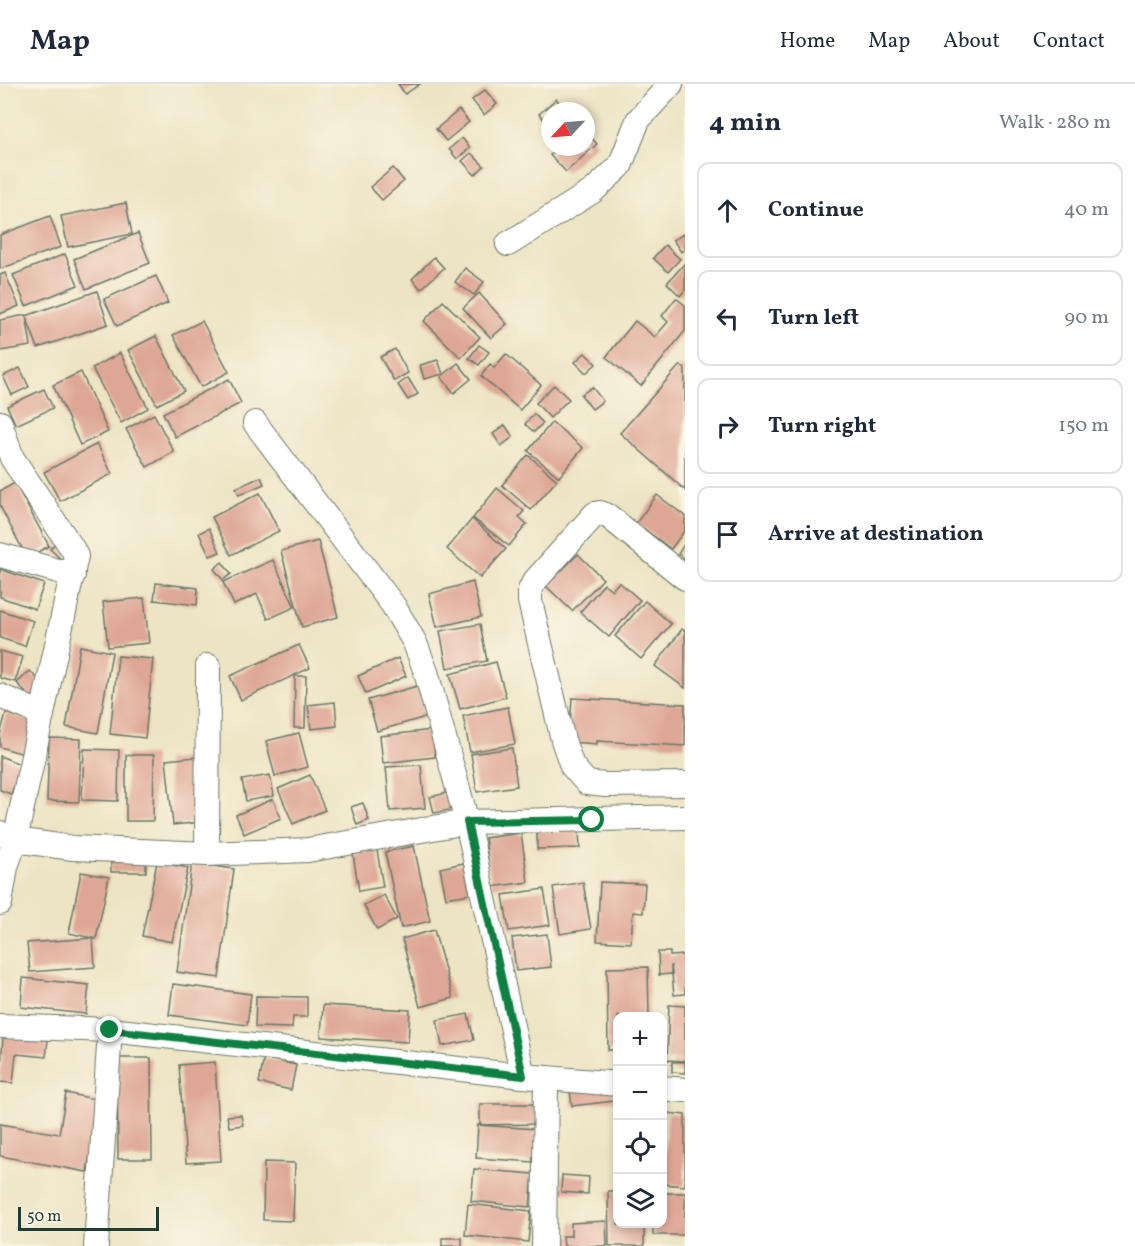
<!DOCTYPE html>
<meta charset="utf-8">
<style>
:root{--surface:#fff;--page:#f6f6f7;--text:#1f2937;--muted:#747a83;--line:#e0e1e3}
body{margin:0;font-family:Vollkorn,serif;background:var(--page);color:var(--text)}
.controls{position:absolute;right:18px;bottom:18px;display:grid;overflow:hidden;border-radius:12px;box-shadow:0 3px 9px #0003}
.controls button{width:54px;height:54px;display:grid;place-items:center;padding:0;border:0;border-bottom:2px solid var(--line);background:var(--surface);color:var(--text);font:30px sans-serif}
.compass{position:absolute;left:541px;top:18px;width:54px;height:54px;border-radius:50%;background:var(--surface);box-shadow:0 3px 9px #0003;rotate:244deg}
.scale{position:absolute;left:18px;bottom:15px;width:141px;box-sizing:border-box;padding-left:6px;border:3px solid #1f3d34;border-top:0;font-size:16px;line-height:21px;white-space:nowrap;color:#1f3d34;-webkit-text-stroke:4px #fcf5e5;paint-order:stroke}
.stop{position:absolute;width:18px;height:18px;margin:-14px;border:4px solid #0b8043;border-radius:50%;background:#fff}
.stop.end{background:#0b8043;border-color:#fff;box-shadow:0 2px 6px #0008}
.list{margin:0;padding:0;list-style:none}
h2{display:flex;justify-content:space-between;align-items:center;height:78px;margin:0;padding:0 24px;font-size:26px}
h2 small{font-size:20px;font-weight:400;color:var(--muted)}
.list li{display:grid;grid-template-columns:39px 1fr auto;gap:18px;align-items:center;box-sizing:border-box;height:96px;margin:0 12px 12px;padding:0 12px;border:2px solid var(--line);border-radius:12px}
.list b{display:block;font-size:22px;white-space:nowrap}
.list em{font-size:20px;font-style:normal;color:var(--muted)}
.icon{flex:none;width:33px;height:33px;fill:none;stroke:currentColor;stroke-width:2;stroke-linecap:round;stroke-linejoin:round}
.map{position:relative;flex:none;width:685px;height:1162px;overflow:hidden}
header{display:flex;align-items:center;gap:36px;box-sizing:border-box;height:84px;padding:0 30px;background:var(--surface);border-bottom:2px solid var(--line)}
header strong{font-size:28px}
nav{display:flex;gap:33px;margin-inline-start:auto;font-size:21px}
main{display:flex}
aside{flex:1;background:var(--surface)}
.map>svg:first-child{display:block}
</style>
<header>
<strong>Map</strong>
<nav><a>Home</a><a>Map</a><a>About</a><a>Contact</a></nav>
</header>
<main>
<div class="map">
<svg width="685" height="1162" viewBox="0 0 685 1162">
<rect width="100%" height="100%" fill="#fcf5e5"/>
<filter id="ink" filterUnits="userSpaceOnUse"><feTurbulence type="fractalNoise" baseFrequency=".0167" numOctaves="2"/><feDisplacementMap in="SourceGraphic" scale="12" xChannelSelector="R" yChannelSelector="G"/><feConvolveMatrix kernelMatrix="1 2 1 2 8 2 1 2 1" color-interpolation-filters="sRGB"/></filter>
<filter id="wash" filterUnits="userSpaceOnUse"><feTurbulence type="fractalNoise" baseFrequency=".008" numOctaves="4" result="noise"/><feDisplacementMap in="SourceGraphic" scale="24" xChannelSelector="R" yChannelSelector="G"/><feGaussianBlur stdDeviation="1.35" result="paint"/><feColorMatrix in="noise" values="0 0 0 0 0 0 0 0 0 0 0 0 0 0 0 0 0 1.4 0 .05"/><feComposite in="paint" operator="in"/></filter>
<g filter="url(#wash)">
<rect width="100%" height="100%" fill="#ede4c4"/>
<g id="blocks">
<g fill="#dea694">
<polygon points="398,0 420,0 405,10"/>
<polygon points="485,6 497,20 484,31 472,16"/>
<polygon points="556,15 567,27 550,27 550,42 539,30"/>
<polygon points="459,26 469,38 446,57 436,45"/>
<polygon points="586,48 597,60 566,88 550,71 559,63 586,63"/>
<polygon points="462,54 470,64 457,75 449,65"/>
<polygon points="471,69 484,82 475,91 462,77"/>
<polygon points="393,84 404,97 382,116 370,103"/>
<polygon points="126,119 132,150 68,163 61,132"/>
<polygon points="50,132 61,163 0,185 0,151"/>
<polygon points="138,149 150,179 86,205 74,175"/>
<polygon points="685,149 685,165 681,168 673,156"/>
<polygon points="665,161 680,175 668,188 653,174"/>
<polygon points="65,170 78,201 26,222 13,191"/>
<polygon points="434,173 444,184 421,205 412,195"/>
<polygon points="685,179 685,206 680,212 667,199"/>
<polygon points="465,184 484,198 474,211 455,198"/>
<polygon points="5,189 19,222 0,230 0,191"/>
<polygon points="156,192 168,219 117,242 104,215"/>
<polygon points="97,207 108,240 38,264 26,232"/>
<polygon points="479,209 507,240 491,254 463,224"/>
<polygon points="676,214 685,221 685,247 641,302 606,273 635,237 655,253 668,238 662,232"/>
<polygon points="443,217 480,253 461,274 424,237"/>
<polygon points="26,231 31,262 0,267 0,236"/>
<polygon points="202,237 229,288 201,303 173,251"/>
<polygon points="156,252 184,307 157,321 128,266"/>
<polygon points="479,261 489,268 479,281 469,274"/>
<polygon points="395,265 408,289 394,297 380,273"/>
<polygon points="120,269 148,324 121,339 92,284"/>
<polygon points="585,269 596,280 586,289 575,278"/>
<polygon points="506,270 541,301 520,326 481,292 490,280 494,284"/>
<polygon points="438,276 443,290 424,295 420,281"/>
<polygon points="458,279 471,295 454,309 441,293"/>
<polygon points="680,281 685,285 685,406 620,349"/>
<polygon points="20,284 29,303 12,311 3,292"/>
<polygon points="81,288 108,348 80,361 53,301"/>
<polygon points="408,294 418,310 408,316 398,301"/>
<polygon points="229,295 241,319 175,353 163,329"/>
<polygon points="554,301 569,315 550,334 536,319"/>
<polygon points="592,303 603,317 592,325 581,311"/>
<polygon points="44,305 53,324 16,341 7,322"/>
<polygon points="154,330 174,368 147,383 126,345"/>
<polygon points="534,330 543,339 534,348 525,340"/>
<polygon points="552,338 583,364 559,393 528,367"/>
<polygon points="505,341 513,353 501,362 493,350"/>
<polygon points="97,360 112,390 60,417 44,388"/>
<polygon points="528,371 557,396 531,426 502,401"/>
<polygon points="261,393 264,400 239,411 236,404"/>
<polygon points="15,399 49,462 27,474 0,422 0,407"/>
<polygon points="497,404 524,427 519,433 527,440 509,462 473,434"/>
<polygon points="260,409 279,447 231,471 212,433"/>
<polygon points="657,411 685,432 685,446 671,465 636,439"/>
<polygon points="472,435 506,465 480,494 447,465"/>
<polygon points="209,444 220,468 210,472 199,449"/>
<polygon points="60,454 71,465 62,476 50,465"/>
<polygon points="318,457 338,533 302,543 281,467"/>
<polygon points="685,459 685,475 678,470"/>
<polygon points="578,470 603,495 572,527 546,502"/>
<polygon points="273,476 295,523 268,535 257,510 234,521 223,498"/>
<polygon points="222,478 231,490 223,496 214,485"/>
<polygon points="0,485 44,500 35,525 0,513"/>
<polygon points="473,498 481,533 437,543 429,510"/>
<polygon points="619,498 640,516 609,553 580,528 604,500 612,506"/>
<polygon points="156,499 198,504 197,521 154,516"/>
<polygon points="144,514 149,559 108,563 103,518"/>
<polygon points="645,517 671,540 641,575 615,552"/>
<polygon points="0,526 33,537 25,562 0,554"/>
<polygon points="480,540 487,577 447,584 440,547"/>
<polygon points="682,545 685,547 685,604 655,582"/>
<polygon points="299,561 310,584 241,616 230,592"/>
<polygon points="80,562 112,568 98,649 66,643"/>
<polygon points="0,567 23,573 15,598 0,594"/>
<polygon points="118,572 153,575 145,654 110,650"/>
<polygon points="398,574 406,592 366,610 358,592"/>
<polygon points="496,578 506,613 460,625 450,590"/>
<polygon points="30,587 44,602 30,614 17,599"/>
<polygon points="295,592 306,592 305,644 294,644"/>
<polygon points="417,602 426,633 377,647 368,616"/>
<polygon points="572,614 685,620 685,662 597,657 597,660 569,658"/>
<polygon points="335,618 337,642 311,645 308,621"/>
<polygon points="508,623 515,660 470,668 463,632"/>
<polygon points="6,629 36,638 27,671 0,663 0,651"/>
<polygon points="432,646 435,673 383,679 380,652"/>
<polygon points="299,649 308,683 275,692 266,657"/>
<polygon points="49,654 81,655 79,718 47,717"/>
<polygon points="512,664 517,702 477,708 471,670"/>
<polygon points="84,665 119,666 118,717 82,716"/>
<polygon points="126,671 154,671 153,737 126,737"/>
<polygon points="0,672 22,681 11,710 0,706"/>
<polygon points="196,673 204,738 173,741 166,676"/>
<polygon points="421,681 425,724 390,727 386,683"/>
<polygon points="270,691 274,712 246,717 242,696"/>
<polygon points="310,691 325,726 293,740 278,705"/>
<polygon points="451,708 455,725 434,729 430,713"/>
<polygon points="273,715 281,734 244,750 236,731"/>
<polygon points="363,719 369,736 357,741 351,723"/>
<polygon points="579,746 580,764 537,765 537,747"/>
<polygon points="521,749 528,798 492,803 485,754"/>
<polygon points="414,762 430,837 401,844 385,768"/>
<polygon points="377,766 383,803 359,807 353,770"/>
<rect x="111" y="772" width="35" height="16"/>
<polygon points="157,778 188,784 172,858 142,852"/>
<polygon points="192,779 234,785 219,894 177,888"/>
<polygon points="464,779 470,810 446,814 440,784"/>
<polygon points="81,788 109,793 96,855 69,849"/>
<polygon points="583,798 591,845 560,850 553,803"/>
<polygon points="600,798 645,800 643,829 633,828 631,859 597,857"/>
<polygon points="544,805 550,841 509,847 503,811"/>
<polygon points="384,811 397,835 377,846 364,821"/>
<polygon points="434,846 453,914 420,923 402,855"/>
<polygon points="547,850 551,883 516,887 512,854"/>
<polygon points="93,854 95,883 30,888 27,859"/>
<polygon points="658,868 670,868 670,872 685,871 685,910 674,911 671,881 671,890 659,891"/>
<polygon points="648,883 649,932 618,932 618,966 608,966 607,884"/>
<polygon points="23,894 89,901 86,930 21,923"/>
<polygon points="173,900 251,910 247,941 169,931"/>
<polygon points="256,912 307,913 307,933 293,933 292,944 255,943"/>
<polygon points="323,921 410,926 408,958 321,953"/>
<polygon points="669,921 685,922 685,977 667,976"/>
<polygon points="468,930 474,956 442,962 437,936"/>
<polygon points="3,952 48,956 46,973 16,970 13,999 0,998"/>
<polygon points="117,974 151,974 152,1075 118,1075"/>
<polygon points="264,974 296,981 291,1006 259,999"/>
<polygon points="215,978 221,1077 186,1079 179,981"/>
<polygon points="672,978 685,978 685,989 672,988"/>
<polygon points="612,1002 614,1017 572,1022 570,1007"/>
<polygon points="66,1009 99,1016 87,1088 0,1072 0,1040 59,1050"/>
<polygon points="480,1020 539,1020 539,1040 480,1041"/>
<polygon points="668,1029 685,1031 685,1102 662,1100"/>
<polygon points="241,1031 243,1041 229,1043 227,1032"/>
<polygon points="478,1041 536,1045 534,1078 476,1074"/>
<polygon points="264,1078 295,1079 293,1137 263,1136"/>
<polygon points="474,1085 533,1090 530,1123 471,1117"/>
<polygon points="562,1091 589,1093 588,1110 561,1108"/>
<polygon points="608,1107 618,1107 618,1140 644,1140 644,1162 609,1162"/>
<polygon points="662,1109 685,1109 685,1151 653,1151 653,1140 662,1140"/>
<polygon points="468,1120 531,1127 528,1158 465,1151"/>
<polygon points="606,1137 607,1162 564,1162 563,1152 571,1152 571,1139"/>
<rect x="442" y="1154" width="20" height="8"/>
</g>
</g>
</g>
<g filter="url(#ink)">
<use href="#blocks" fill-opacity="0" stroke="#677766" stroke-width="1.5"/>
<g fill="none" stroke-linecap="round" stroke-linejoin="round">
<g stroke="#677766" stroke-width="26">
<g id="minor">
<polyline points="508,160 593,107 620,82 638,36 671,0"/>
<polyline points="0,339 12,374 72,464 76,472 15,756 6,783 0,819"/>
<polyline points="255,339 393,521 415,559 426,588 467,738 523,992"/>
<polyline points="0,471 73,491"/>
<polyline points="685,494 608,432 600,429 595,430 534,498 530,506 530,517 563,656 572,682 587,699 605,701 685,700"/>
<polyline points="0,612 42,630"/>
<polyline points="0,749 15,756 73,764 207,770 308,766 467,738 685,733"/>
<polyline points="207,770 208,582"/>
<polyline points="0,942 110,946 523,992 618,1000"/>
<polyline points="662,1004 685,1006"/>
<polyline points="96,1162 110,946"/>
<polyline points="544,1162 546,994"/>
</g>
</g>
<use href="#minor" stroke="#fff" stroke-width="24"/>
</g>
</g>
<g fill="none" stroke-linecap="round" stroke-linejoin="round" filter="url(#ink)">
<polyline stroke="#0b8043" stroke-width="8" points="110,946 523,992 467,738 592,736"/>
</g>
</svg>
<div class="controls">
<button>+</button>
<button>−</button>
<button><svg class="icon" aria-label="locate" viewBox="0 0 24 24"><circle cx="12" cy="12" r="6"/><path d="M12 2v4M12 18v4M2 12h4M18 12h4"/></svg></button>
<button><svg class="icon" aria-label="layers" viewBox="0 0 24 24"><path d="M12 4l9 5-9 5-9-5zM3 14l9 5 9-5"/></svg></button>
</div>
<svg class="compass" viewBox="-18 -18 36 36"><path d="M0-13l5 13h-10z" fill="#e53935"/><path d="M0 13l5-13h-10z" fill="#747a83"/></svg>
<div class="scale">50 m</div>
<div class="stop" style="left:592px;top:736px"></div>
<div class="stop end" style="left:110px;top:946px"></div>
</div>
<aside>
<h2>4 min<small>Walk · 280 m</small></h2>
<ul class="list">
<li><svg class="icon" aria-label="ahead" viewBox="0 0 24 24"><path d="M12 20V5M6 11l6-6 6 6"/></svg><div><b>Continue</b></div><em>40 m</em></li>
<li><svg class="icon" aria-label="left" viewBox="0 0 24 24"><path d="M17 20v-9H6M10 6l-5 5 5 5"/></svg><div><b>Turn left</b></div><em>90 m</em></li>
<li><svg class="icon" aria-label="right" viewBox="0 0 24 24"><path d="M7 20v-9h11M14 6l5 5-5 5"/></svg><div><b>Turn right</b></div><em>150 m</em></li>
<li><svg class="icon" aria-label="arrive" viewBox="0 0 24 24"><path d="M6 21V4h12l-3 4 3 4H6"/></svg><div><b>Arrive at destination</b></div></li>
</ul>
</aside>
</main>
